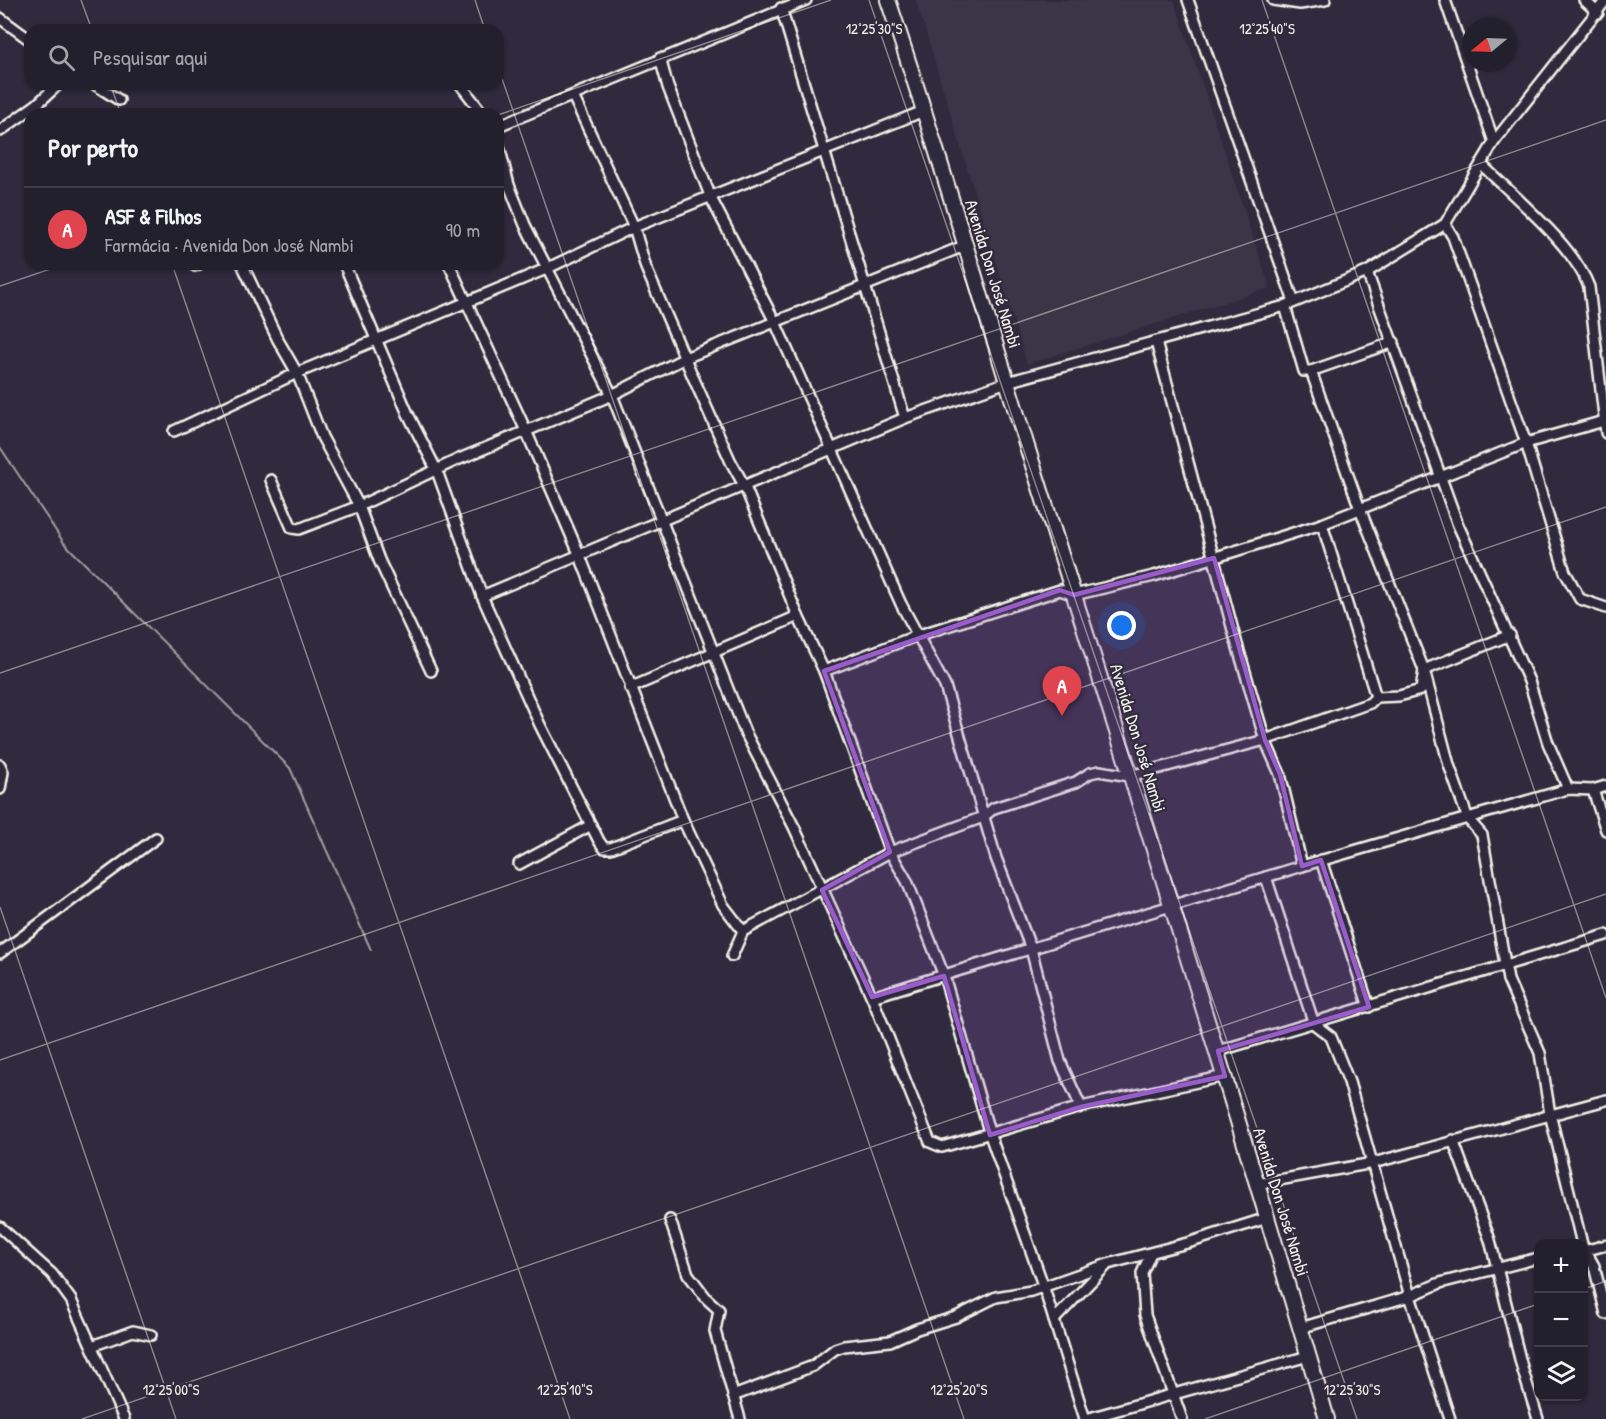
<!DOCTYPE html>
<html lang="pt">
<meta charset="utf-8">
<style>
:root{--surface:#23202e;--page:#2f2d3a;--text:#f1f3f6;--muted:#a3a3aa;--line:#403e4a;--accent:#d93025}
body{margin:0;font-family:"Patrick Hand",sans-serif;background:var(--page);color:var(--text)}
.controls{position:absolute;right:18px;bottom:18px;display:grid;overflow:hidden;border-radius:12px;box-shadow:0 2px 4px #0004}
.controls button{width:54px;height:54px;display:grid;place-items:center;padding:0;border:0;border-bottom:2px solid var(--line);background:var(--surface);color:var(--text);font:30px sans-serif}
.compass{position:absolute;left:1462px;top:18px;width:54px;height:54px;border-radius:50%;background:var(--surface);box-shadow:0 2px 4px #0004;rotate:251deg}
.you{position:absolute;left:1122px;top:626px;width:21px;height:21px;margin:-15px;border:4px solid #fff;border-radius:50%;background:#1a73e8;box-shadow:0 0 0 9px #1a73e833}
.badge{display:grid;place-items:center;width:39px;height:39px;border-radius:50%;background:var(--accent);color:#fff;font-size:20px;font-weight:700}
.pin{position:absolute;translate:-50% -50px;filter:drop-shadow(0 2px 3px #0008)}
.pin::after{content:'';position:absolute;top:32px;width:21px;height:18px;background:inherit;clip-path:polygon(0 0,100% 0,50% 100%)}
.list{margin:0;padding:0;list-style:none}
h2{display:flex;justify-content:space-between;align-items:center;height:78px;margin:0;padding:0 24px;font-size:26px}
h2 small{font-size:20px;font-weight:400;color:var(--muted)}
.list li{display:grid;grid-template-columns:39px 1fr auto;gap:18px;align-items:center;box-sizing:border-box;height:84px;padding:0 24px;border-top:2px solid var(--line)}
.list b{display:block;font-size:22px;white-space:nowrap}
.list p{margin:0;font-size:20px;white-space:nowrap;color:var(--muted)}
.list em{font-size:20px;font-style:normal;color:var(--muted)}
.icon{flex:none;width:33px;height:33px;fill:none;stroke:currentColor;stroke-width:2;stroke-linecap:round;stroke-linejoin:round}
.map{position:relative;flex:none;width:1606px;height:1419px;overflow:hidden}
.search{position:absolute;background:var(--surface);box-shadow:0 2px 4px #0004;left:24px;top:24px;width:480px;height:66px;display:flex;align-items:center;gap:15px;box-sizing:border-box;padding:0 21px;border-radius:18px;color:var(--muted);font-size:22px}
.panel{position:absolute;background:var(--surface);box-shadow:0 2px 4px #0004;left:24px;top:108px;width:480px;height:162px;border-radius:18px}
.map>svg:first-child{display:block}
</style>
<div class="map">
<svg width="1606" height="1419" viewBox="0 0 1606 1419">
<rect width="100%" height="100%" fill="#2f2a3d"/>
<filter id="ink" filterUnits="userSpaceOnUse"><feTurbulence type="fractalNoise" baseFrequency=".0167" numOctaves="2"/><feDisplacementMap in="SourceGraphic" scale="12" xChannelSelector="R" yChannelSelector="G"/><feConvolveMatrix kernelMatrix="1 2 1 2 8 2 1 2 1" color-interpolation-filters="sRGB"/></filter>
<g filter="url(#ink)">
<polygon fill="#3b3647" points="916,0 1174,0 1270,288 1027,364"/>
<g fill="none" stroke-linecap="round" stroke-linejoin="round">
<polyline stroke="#a19ea0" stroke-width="2" points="0,447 64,543 290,768 371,950"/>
<g stroke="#f4f1e8" stroke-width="14">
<g id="street">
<polyline points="1188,0 1294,302"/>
<polyline points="1273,0 1300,4 1325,0"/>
<polyline points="1445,0 1494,142"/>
<polyline points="1584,0 1598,13"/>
<polyline points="781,8 905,418"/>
<polyline points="0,18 30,40"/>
<polyline points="660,58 668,87 711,198 775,322 901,604 945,686 996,858 1031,949 1060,1061 1081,1107"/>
<polyline points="94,84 119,100"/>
<polyline points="460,84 483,114"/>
<polyline points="573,96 634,227 646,268 693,377 731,462 745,487 798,616 824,671 890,852 907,881 944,976 990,1135 1043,1285 1085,1419"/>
<polyline points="498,126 806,0"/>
<polyline points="0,131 36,105 59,84"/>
<polyline points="498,142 509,185 525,225 612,395 745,732 794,827 872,997 930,1142 942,1147 1081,1107 1225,1076"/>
<path d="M1481,164C1514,197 1573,244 1589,287L1606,433"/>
<polyline points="1445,224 1453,237 1526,443 1565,572 1580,599 1606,608"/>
<polyline points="242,264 278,340 297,373 322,437 359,506 379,560 431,671"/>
<polyline points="344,264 408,414 437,471 482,596 540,725 599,841 604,848 611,848 683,820"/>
<polyline points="449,264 527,433 580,556 683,820 723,905 743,931"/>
<polyline points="195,266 199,264"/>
<polyline points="1367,272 1458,525 1529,681 1548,743 1568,789"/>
<polyline points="1285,306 1304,371 1311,371 1394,342"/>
<polyline points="1156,342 1234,634 1265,740 1280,774 1302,866"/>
<polyline points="1311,371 1360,509 1424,670 1449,765 1468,819 1482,835 1508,980 1540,1053 1550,1114 1582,1244"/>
<polyline points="174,431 297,373 546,269 634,227 926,110"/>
<polyline points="271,480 292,528 299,529 359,506 457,460 612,395 685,358 964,246"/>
<polyline points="1322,524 1376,697"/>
<polyline points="482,596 905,418 1007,382 1285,306 1367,272 1445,224 1494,142 1606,0"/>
<polyline points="824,671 916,636 1060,590 1074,595 1154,576 1245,548 1322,524 1526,443 1604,421"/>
<polyline points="630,688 798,616"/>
<polyline points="0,765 3,772 0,789"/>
<polyline points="1593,790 1606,830"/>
<polyline points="1321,860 1369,1007"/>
<polyline points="519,864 591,825"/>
<polyline points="1266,877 1314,1024 1331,1037 1349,1082 1410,1296 1450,1419"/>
<polyline points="0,953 156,838"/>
<polyline points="732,956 743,931 890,852 983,817 994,808 1076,782 1090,773 1099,771 1130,776 1265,740 1370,703 1376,697 1399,696 1421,690 1424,670 1510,635"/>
<polyline points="872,997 1302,866 1568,789 1593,790 1606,786"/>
<polyline points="1218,1051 1606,935"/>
<polyline points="1453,1140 1490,1240 1523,1371 1538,1419"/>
<polyline points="1257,1184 1373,1163 1606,1100"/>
<polyline points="670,1220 688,1274 707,1299 719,1310 715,1331 740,1419"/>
<polyline points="0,1227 52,1274 71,1300 124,1419"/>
<polyline points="1584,1248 1594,1266 1606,1314"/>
<polyline points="1584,1251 1606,1245"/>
<polyline points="1151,1253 1142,1273 1145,1315 1182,1419"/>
<polyline points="1054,1320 1106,1266"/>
<polyline points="1300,1328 1410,1296 1440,1283 1538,1258"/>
<polyline points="92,1346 133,1331 151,1335"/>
<polyline points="733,1396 813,1366 835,1349 844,1346 890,1341 917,1329 956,1317 996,1297 1031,1291 1108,1264 1191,1242 1267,1218"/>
<polyline points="1086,1419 1308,1356"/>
</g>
</g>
<g stroke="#f4f1e8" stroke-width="18">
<path id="secondary" d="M888,0C939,151 982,304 1030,456C1131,776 1233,1097 1327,1419"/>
</g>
<use href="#street" stroke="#2f2a3d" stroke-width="9"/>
<use href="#secondary" stroke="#2f2a3d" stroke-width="14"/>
</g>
</g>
<path fill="#995dc9" fill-opacity="0.2" stroke="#995dc9" stroke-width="4.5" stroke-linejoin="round" d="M1214,558L1265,740L1280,774L1302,866L1321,860L1369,1007L1218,1051L1225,1076L1081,1107L990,1135L944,976L872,997L822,890L890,852L824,671L1060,590L1074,595Z"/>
<path fill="none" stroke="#f4f1e8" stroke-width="1.5" stroke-opacity="0.45" d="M81,0L92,30M475,0L485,30M869,0L1357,1419M1262,0L1606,998M498,67L964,1419M110,84L121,114M498,115L831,0M172,264L570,1419M0,286L65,264M0,673L1606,120M0,907L176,1419M0,1060L1606,507M1584,1289L1606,1281M82,1419L1606,894M1205,1419L1538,1304"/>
<g text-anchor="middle" stroke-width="4.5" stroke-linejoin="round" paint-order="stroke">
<g font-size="18" fill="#f4f1e8" stroke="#2f2a3d">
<text transform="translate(993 274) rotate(73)" y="6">Avenida Don José Nambi</text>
<text transform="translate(1138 738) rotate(73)" y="6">Avenida Don José Nambi</text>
<text transform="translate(1281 1202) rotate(73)" y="6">Avenida Don José Nambi</text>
</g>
</g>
<g font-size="15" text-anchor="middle" fill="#f4f1e8" stroke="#2f2a3d" stroke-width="4.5" stroke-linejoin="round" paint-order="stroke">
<text x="874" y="34">12°25'30"S</text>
<text x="1267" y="34">12°25'40"S</text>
<text x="171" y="1395">12°25'00"S</text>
<text x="565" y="1395">12°25'10"S</text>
<text x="959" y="1395">12°25'20"S</text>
<text x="1352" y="1395">12°25'30"S</text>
</g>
</svg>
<div class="controls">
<button>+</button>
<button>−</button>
<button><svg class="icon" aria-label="layers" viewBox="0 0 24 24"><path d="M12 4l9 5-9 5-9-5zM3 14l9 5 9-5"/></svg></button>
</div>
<svg class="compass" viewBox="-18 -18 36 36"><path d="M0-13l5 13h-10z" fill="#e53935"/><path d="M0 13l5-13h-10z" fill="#a3a3aa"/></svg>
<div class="you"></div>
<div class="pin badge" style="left:1062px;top:716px;background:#e0444e">A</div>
<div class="search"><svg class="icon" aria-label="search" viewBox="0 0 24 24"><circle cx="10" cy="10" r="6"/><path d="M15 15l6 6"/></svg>Pesquisar aqui</div>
<section class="panel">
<h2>Por perto<small></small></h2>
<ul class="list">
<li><span class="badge" style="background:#e0444e">A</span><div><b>ASF &amp; Filhos</b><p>Farmácia · Avenida Don José Nambi</p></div><em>90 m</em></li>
</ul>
</section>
</div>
